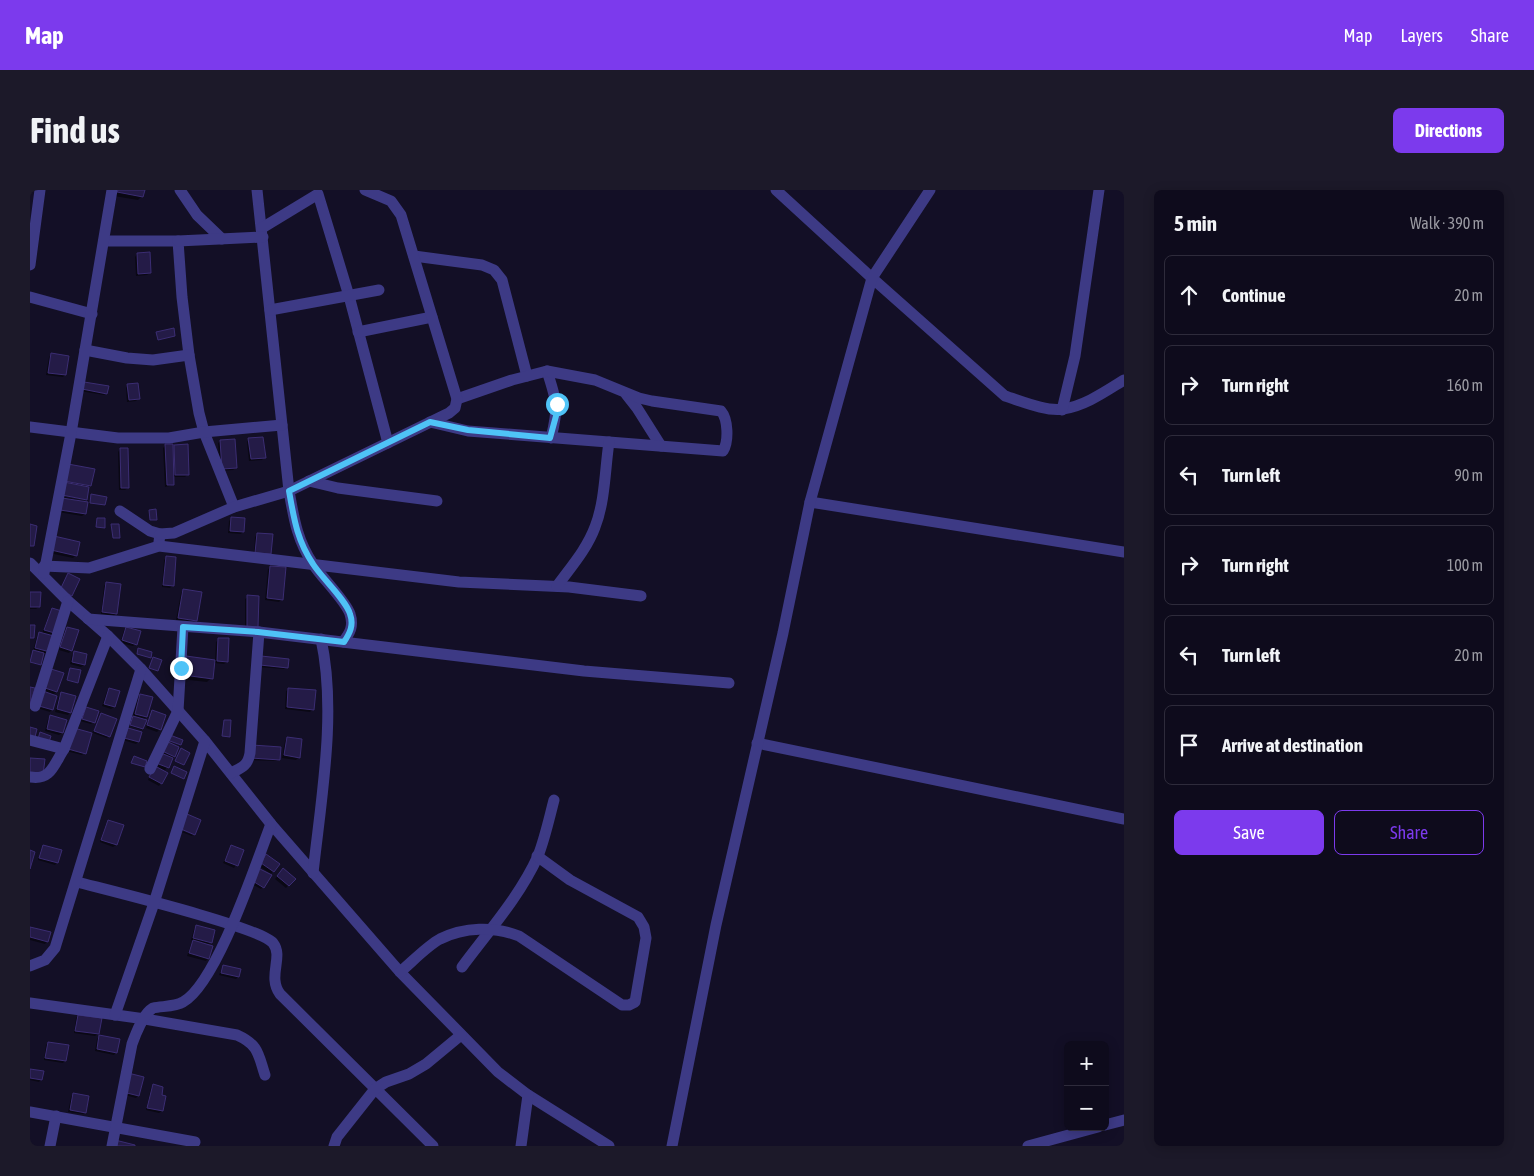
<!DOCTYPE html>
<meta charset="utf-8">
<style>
:root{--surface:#0e0b1c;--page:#1c1929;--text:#f1f3f6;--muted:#9b9ba3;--line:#2e2b3b;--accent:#7c3aed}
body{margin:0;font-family:"Asap Condensed",sans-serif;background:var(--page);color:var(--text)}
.controls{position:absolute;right:15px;bottom:15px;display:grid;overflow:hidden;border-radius:8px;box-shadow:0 2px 12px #0003}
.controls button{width:45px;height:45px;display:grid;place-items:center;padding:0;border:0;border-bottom:1px solid var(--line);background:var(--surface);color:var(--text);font:25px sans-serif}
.stop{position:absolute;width:15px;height:15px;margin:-11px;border:4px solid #4fc3f7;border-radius:50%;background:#fff}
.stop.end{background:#4fc3f7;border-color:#fff;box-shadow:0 1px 5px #0008}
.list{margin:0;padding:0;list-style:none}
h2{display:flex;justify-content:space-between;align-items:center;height:65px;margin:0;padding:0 20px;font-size:21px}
h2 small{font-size:16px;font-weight:400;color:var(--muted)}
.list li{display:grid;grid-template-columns:32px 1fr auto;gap:15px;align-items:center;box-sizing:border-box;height:80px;margin:0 10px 10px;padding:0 10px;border:1px solid var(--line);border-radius:8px}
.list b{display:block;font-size:19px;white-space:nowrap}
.list em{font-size:16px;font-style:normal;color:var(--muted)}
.actions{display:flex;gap:10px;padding:15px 20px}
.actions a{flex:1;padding:11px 0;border:1px solid var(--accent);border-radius:8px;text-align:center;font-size:18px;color:var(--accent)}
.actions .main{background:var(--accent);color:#fff}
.icon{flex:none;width:28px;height:28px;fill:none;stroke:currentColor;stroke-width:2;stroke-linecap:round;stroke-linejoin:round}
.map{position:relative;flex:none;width:1094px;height:956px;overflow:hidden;border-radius:8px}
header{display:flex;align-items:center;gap:30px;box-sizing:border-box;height:70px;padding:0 25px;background:var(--accent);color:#fff}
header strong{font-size:24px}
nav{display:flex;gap:28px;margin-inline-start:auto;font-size:18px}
.intro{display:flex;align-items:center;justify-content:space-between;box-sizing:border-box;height:120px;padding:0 30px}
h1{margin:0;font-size:35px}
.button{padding:12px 22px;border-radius:8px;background:var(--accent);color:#fff;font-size:18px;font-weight:700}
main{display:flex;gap:30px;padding:0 30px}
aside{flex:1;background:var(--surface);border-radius:8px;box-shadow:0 2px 12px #0003}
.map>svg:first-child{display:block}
</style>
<header>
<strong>Map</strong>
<nav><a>Map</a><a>Layers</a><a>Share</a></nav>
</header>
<div class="intro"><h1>Find us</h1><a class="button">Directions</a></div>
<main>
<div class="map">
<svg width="1094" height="956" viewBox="0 0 1094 956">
<rect width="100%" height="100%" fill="#130f26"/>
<g fill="#0007">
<polygon points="85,0 114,0 112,6 108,10 84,6"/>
<polygon points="107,64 120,83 117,85 106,86 105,67"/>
<polygon points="21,165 35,185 33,187 16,185 19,167"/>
<polygon points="52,195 76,203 74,205 50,201"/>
<polygon points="98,195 108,209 106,211 97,212 96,198"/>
<polygon points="219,249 234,267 232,270 219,271 217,252"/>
<polygon points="191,251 206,278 203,280 190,281 188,253"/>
<polygon points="136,255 156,256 158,284 155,287 143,287 143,294 140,296 135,297 133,258"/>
<polygon points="90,259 98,298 95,300 89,300 88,262"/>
<polygon points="36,278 60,296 57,298 31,304"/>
<polygon points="30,306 54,311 53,312 55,324 52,326 28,322"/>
<polygon points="202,328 213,341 211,344 198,343 199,331"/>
<polygon points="227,344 241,345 224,365 225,347"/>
<polygon points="22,350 46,365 43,368 19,363"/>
<polygon points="136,368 143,395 140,398 132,397 134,370"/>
<polygon points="241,377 252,409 249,412 235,410 238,379"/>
<polygon points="76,393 86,423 84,426 71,424 74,396"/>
<polygon points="153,400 166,430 163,433 146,430 151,403"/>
<polygon points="0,403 9,417 6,419 0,419"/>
<polygon points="218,407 227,437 215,439 215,409"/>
<polygon points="22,419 33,423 17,463 13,463 9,475 0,472 2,463 4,460 3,460 7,446 9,443 12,444 20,422"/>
<polygon points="37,438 41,460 39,463 29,460 35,440"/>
<polygon points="96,438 106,454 103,456 90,453 94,440"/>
<polygon points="189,449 197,472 194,474 184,473 181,488 177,492 150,489 156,467 185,471 186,452"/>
<polygon points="45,463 56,465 54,475 51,477 40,474 42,465"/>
<polygon points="231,468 257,477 254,479 228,477"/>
<polygon points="19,483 26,502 23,505 22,519 20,522 7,518"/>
<polygon points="79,499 84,517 81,519 72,516 77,501"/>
<polygon points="259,499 283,519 280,522 255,519 256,501"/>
<polygon points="31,504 40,522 38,525 25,522 29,506"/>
<polygon points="111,505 116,527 113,530 112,540 100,536 108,508"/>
<polygon points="54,520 64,532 61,534 50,531"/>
<polygon points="123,521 130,539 127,542 116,538"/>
<polygon points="71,525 79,546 77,548 63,543"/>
<polygon points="21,527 35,531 32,543 29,545 15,541 18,529"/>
<polygon points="42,542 54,563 52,565 36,561"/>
<polygon points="95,542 108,552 106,554 93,550"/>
<polygon points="257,548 269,567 266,570 252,568 255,551"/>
<polygon points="134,555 144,566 135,580 127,577 131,593 129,596 118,590"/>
<polygon points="220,559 249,569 246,571 220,570"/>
<polygon points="78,632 86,655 83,657 70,652 76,634"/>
<polygon points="150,640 163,645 162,646 149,641"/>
<polygon points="14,656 27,672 25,675 8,670 11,659"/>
<polygon points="202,656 206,675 204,678 193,673"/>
<polygon points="234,668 248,674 241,684 229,676"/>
<polygon points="253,679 264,689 256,698 245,689"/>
<polygon points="240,685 231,699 220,693"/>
<polygon points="167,737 181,752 178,755 178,768 176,771 157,766 161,754 163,751 161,750 164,739"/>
<polygon points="0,739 17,751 15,754 0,750"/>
<polygon points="193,776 208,787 206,789 189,785"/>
<polygon points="48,826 68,844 65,846 44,843 46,828"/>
<polygon points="70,846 86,862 84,865 65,861 67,849"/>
<polygon points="18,853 35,870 33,873 14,870 16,855"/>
<polygon points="0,880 11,889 9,892 0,890"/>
<polygon points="95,887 108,906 106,908 91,904"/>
<polygon points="123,896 132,921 129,923 116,920 121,898"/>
<polygon points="43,904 55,922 53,924 38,922 41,907"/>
</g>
<g fill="#241b47" stroke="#3b2d73">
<polygon points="88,0 115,0 113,7 87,2"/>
<polygon points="120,62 121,83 108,84 107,63"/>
<polygon points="144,138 145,146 128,150 126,142"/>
<polygon points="21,163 39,166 36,185 18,183"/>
<polygon points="54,192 79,196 77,204 52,199"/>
<polygon points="108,193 110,209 99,210 97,194"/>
<polygon points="233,247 236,268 221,269 218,248"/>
<polygon points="205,249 207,278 192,279 190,250"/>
<polygon points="135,254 143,254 144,295 137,295"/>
<polygon points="158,254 159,285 145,285 144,255"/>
<polygon points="90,258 98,258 99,298 91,298"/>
<polygon points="38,274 65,279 61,296 34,291"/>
<polygon points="34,292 59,297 57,310 32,305"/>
<polygon points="61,304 77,307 75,315 60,313"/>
<polygon points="32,308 58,312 56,324 30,320"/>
<polygon points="126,319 127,330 120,330 119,320"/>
<polygon points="201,327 215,328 214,342 200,341"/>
<polygon points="67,328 75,328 75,338 66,337"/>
<polygon points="0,334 7,336 4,356 0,356"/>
<polygon points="81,334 89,334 90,348 83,348"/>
<polygon points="227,343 243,344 241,364 225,363"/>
<polygon points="24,346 50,352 47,366 21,360"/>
<polygon points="136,366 146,367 144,396 133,395"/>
<polygon points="240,376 256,377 253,410 237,408"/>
<polygon points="38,383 50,389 42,406 30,400"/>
<polygon points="76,392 91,394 87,424 72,422"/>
<polygon points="153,399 172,402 167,431 148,428"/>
<polygon points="0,402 11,402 10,417 0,417"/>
<polygon points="217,405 229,406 228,437 217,437"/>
<polygon points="22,418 35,422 28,444 14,440"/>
<polygon points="0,435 5,435 4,448 0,448"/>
<polygon points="37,437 49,440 42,461 30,457"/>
<polygon points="96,437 111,441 107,455 92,450"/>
<polygon points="9,442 24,446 20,462 5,458"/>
<polygon points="188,448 199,448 198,472 187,471"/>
<polygon points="108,458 122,462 121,468 107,464"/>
<polygon points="3,460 14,463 11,475 0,472"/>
<polygon points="44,461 57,464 55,475 42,472"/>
<polygon points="156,466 185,470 183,489 153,485"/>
<polygon points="231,466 259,469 258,478 230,475"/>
<polygon points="123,467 132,470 128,481 119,478"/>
<polygon points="40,478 51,480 48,493 37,490"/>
<polygon points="21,479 34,483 27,502 15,498"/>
<polygon points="0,497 5,498 0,515"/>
<polygon points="79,498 90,501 85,517 74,514"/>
<polygon points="258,498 286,500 284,520 257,517"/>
<polygon points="13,501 27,506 23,520 9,516"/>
<polygon points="31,502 46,506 41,523 27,519"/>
<polygon points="110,504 123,507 117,527 105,524"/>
<polygon points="56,517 69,521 65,533 52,529"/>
<polygon points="122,520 136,525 131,540 117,535"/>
<polygon points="71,523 87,529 80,547 64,541"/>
<polygon points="20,525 37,530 33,543 17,539"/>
<polygon points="103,526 117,530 113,539 100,535"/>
<polygon points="194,530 201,530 200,547 192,546"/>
<polygon points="0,537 7,539 5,547 0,546"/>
<polygon points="44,538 62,543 56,564 38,559"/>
<polygon points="98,538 112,542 109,552 94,548"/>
<polygon points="10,542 21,546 19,552 8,549"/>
<polygon points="140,545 153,550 151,555 137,550"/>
<polygon points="257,547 272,549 270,568 254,565"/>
<polygon points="136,551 149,557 145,567 132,561"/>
<polygon points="222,555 251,557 250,570 221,568"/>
<polygon points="151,558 160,563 154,575 145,571"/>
<polygon points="131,563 143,568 139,578 126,573"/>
<polygon points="104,566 117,571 115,577 101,573"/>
<polygon points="0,568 15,569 13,585 0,584"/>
<polygon points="125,576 138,583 132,594 119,587"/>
<polygon points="144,576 157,582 154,589 141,583"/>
<polygon points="157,624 171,630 165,645 151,639"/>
<polygon points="78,630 94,635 87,655 71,650"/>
<polygon points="13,655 32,660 28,673 9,668"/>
<polygon points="201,655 214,660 208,676 195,671"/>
<polygon points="0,660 5,662 0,679"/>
<polygon points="236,664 250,674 244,682 231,673"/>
<polygon points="228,678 242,685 234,698 221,690"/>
<polygon points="253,678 266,689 259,696 247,686"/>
<polygon points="166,735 185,740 182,753 163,748"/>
<polygon points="0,737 21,742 18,752 0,747"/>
<polygon points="163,750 183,756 179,769 159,763"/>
<polygon points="193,775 211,779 209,787 191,783"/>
<polygon points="48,825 72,828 69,844 45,841"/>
<polygon points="69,845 90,849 87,863 67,859"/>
<polygon points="18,852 39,855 36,871 15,868"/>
<polygon points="0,879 14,881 12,890 0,888"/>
<polygon points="98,883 114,887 109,906 93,902"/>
<polygon points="123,894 133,897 132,905 136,906 133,921 117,918"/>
<polygon points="43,903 59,906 56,923 40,920"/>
<polygon points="85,950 105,955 105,956 83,956"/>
</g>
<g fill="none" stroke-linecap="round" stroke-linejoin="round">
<g stroke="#3d3a85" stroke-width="11">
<polyline points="150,0 167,25 192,49"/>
<path d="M227,0L259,301C264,329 267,350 283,374C291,387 316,411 320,424C324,436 320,443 313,452"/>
<path d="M746,0L842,88L975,206C991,211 1017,222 1033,219C1055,216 1076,201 1094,190"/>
<polyline points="232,38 288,4 319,106 358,253"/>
<polyline points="74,51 148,51 152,107 159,165"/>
<polyline points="148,51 233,47"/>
<polyline points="384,66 452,75 464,80 472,90 497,186"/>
<polyline points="0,75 10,0"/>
<polyline points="0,107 62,124"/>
<polyline points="240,120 349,100"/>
<polyline points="328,142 402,127"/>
<polyline points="55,160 97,168 123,170 159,165 169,223 174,242 204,317"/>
<path d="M517,181C527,212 529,216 521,248"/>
<polyline points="596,204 607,218 631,256"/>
<polyline points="1032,220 1045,166 1069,0"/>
<path d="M400,232L438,241L693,261C699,251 698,229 691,221L622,211L609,208L565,190L517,181L482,190L427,209"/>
<polyline points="0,237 88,248 139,248 174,242 252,235"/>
<polyline points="279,291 308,298 407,311"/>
<polyline points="780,312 1094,362"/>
<polyline points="90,321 120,341 130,344 129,352"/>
<polyline points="130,344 144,343 204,317 259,301 419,223 425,218 427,209 371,25 361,11 335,0"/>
<polyline points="0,373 38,411 78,446 111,479 175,551 241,634 370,782 468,882 498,905 579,956"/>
<polyline points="14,376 59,378 129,356 429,392 539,397 611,406"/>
<polyline points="14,383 41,243 82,0"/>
<path d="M527,396C540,378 557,359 565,337C575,312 575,279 579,252"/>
<polyline points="58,429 229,442 554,481 699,493"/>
<polyline points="5,516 38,411"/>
<path d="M0,550L34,559C24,574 21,591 0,587"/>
<polyline points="727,553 1094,629"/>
<polyline points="34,559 78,446"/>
<polyline points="120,579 148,521 153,437"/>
<path d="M201,583C211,578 218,576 220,563L229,442"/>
<path d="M283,683C291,609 307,522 291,449"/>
<path d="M47,692C77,700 230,737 243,753C254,767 237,786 250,804L403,956"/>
<polyline points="0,776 15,770 25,758 111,479"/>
<path d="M432,777C458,742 490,706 508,666C515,648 519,629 524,610"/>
<path d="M370,782C382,772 397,756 410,749C434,737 464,736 489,746L592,815H599L605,812L616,748L614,737L608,727L540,690L507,666"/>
<path d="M0,813L115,829L207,845C229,855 228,864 235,885"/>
<polyline points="85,825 124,713 175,551"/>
<polyline points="0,922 165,952"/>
<polyline points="1075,935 1094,930"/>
<polyline points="20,956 26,926"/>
<path d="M82,956L102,854C106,843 113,824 123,818C132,816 145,817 153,812C187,793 226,673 241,634"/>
<polyline points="304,956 307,947 345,899 356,892 379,884 396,874 431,845"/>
<polyline points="491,956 498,905"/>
<polyline points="642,956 686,735 753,443 780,312 842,88 900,0"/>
<polyline points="998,956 1068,937"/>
</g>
</g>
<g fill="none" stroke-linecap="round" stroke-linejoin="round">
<path stroke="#4fc3f7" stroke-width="6" d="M151,478L153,437L228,442L314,452C320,443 324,435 320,424C316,410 291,387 283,374C267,350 264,329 259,301L400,232L438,240L520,248L526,226L527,214"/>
</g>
</svg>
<div class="controls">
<button>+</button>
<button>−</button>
</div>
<div class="stop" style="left:527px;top:214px"></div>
<div class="stop end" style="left:151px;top:478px"></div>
</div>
<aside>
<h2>5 min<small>Walk · 390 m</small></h2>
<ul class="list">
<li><svg class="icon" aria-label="ahead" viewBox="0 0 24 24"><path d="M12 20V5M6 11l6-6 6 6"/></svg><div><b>Continue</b></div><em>20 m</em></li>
<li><svg class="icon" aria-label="right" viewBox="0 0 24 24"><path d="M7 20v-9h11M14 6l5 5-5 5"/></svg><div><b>Turn right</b></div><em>160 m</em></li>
<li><svg class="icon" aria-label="left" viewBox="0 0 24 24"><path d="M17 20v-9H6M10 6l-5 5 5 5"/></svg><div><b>Turn left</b></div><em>90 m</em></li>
<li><svg class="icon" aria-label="right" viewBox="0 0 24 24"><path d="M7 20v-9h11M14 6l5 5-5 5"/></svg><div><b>Turn right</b></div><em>100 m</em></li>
<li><svg class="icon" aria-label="left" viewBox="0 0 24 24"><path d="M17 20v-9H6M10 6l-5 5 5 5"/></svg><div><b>Turn left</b></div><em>20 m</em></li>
<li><svg class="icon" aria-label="arrive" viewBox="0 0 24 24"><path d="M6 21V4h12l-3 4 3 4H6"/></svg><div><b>Arrive at destination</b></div></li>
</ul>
<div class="actions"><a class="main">Save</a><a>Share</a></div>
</aside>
</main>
